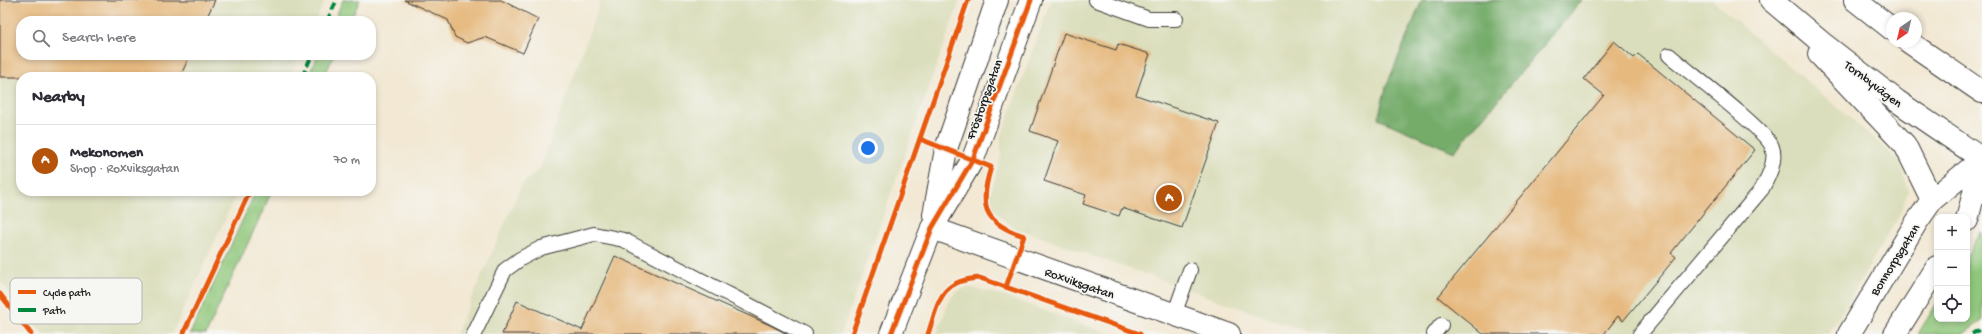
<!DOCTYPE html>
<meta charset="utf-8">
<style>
:root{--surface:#fff;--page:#f7f7f7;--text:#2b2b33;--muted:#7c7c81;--line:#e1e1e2;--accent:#b45309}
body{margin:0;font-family:"Gochi Hand",sans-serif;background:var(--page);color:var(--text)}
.controls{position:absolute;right:12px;bottom:12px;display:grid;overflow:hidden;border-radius:8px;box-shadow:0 2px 6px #0003}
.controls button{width:36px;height:36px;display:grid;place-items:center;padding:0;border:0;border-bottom:1px solid var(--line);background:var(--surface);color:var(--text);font:20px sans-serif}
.compass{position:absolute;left:1886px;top:12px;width:36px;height:36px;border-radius:50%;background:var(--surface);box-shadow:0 2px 6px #0003;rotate:215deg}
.you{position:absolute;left:868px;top:148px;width:14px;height:14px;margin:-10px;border:3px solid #fff;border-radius:50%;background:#1a73e8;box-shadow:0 0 0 6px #1a73e833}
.badge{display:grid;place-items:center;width:26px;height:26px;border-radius:50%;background:var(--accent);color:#fff;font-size:13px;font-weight:700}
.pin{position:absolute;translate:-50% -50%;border:2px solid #fff;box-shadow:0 1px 4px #0006}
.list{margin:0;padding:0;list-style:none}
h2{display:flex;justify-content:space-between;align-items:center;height:52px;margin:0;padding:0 16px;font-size:17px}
h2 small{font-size:13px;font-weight:400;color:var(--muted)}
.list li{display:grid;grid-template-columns:26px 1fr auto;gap:12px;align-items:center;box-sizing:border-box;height:72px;padding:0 16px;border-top:1px solid var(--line)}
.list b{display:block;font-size:15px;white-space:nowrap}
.list p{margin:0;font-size:13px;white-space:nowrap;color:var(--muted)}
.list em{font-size:13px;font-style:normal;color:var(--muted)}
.icon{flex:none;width:22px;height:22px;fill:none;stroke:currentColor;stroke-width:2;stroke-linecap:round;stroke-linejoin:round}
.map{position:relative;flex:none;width:1982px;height:334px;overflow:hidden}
.search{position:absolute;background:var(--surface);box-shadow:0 2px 6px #0003;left:16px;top:16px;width:360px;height:44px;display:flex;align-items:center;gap:10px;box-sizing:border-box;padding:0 14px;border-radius:16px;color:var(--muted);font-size:15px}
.panel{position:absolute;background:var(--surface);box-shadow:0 2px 6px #0003;left:16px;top:72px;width:360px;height:124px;border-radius:16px}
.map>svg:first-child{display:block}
</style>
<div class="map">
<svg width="1982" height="334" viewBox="0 0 1982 334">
<rect width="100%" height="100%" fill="#f6f6f2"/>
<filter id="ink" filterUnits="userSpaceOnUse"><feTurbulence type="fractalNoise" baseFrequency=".025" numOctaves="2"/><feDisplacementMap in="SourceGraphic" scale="8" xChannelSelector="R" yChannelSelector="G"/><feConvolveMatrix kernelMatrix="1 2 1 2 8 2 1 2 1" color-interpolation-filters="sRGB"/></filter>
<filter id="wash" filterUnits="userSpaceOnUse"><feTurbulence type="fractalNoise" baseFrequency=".012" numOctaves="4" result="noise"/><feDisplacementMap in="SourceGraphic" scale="16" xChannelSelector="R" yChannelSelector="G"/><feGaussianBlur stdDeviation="0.9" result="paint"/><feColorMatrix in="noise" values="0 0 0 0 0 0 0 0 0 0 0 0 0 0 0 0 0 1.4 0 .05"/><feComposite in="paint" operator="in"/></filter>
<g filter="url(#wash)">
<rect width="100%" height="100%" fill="#f2e8d3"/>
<g fill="#dbdebc">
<polygon points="0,0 325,0 316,21 21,21 21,55 300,55 290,77 21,77 21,191 238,191 172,334 43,334 0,281"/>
<polygon points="601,0 960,0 841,334 456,334 522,184 540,169"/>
<polygon points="1051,0 1422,0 1386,87 1454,152 1582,0 1712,0 1900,161 1908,191 1900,214 1829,334 1313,334 1015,228 1002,219 992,206 990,195 1001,157 1001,137"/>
<polygon points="968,287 996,293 1110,334 937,334 948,304 955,292"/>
</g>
<g fill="#90c77b" stroke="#56724c">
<polygon points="343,0 360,0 350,21 334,21"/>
<polygon points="318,55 334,55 324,77 308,77"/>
<polygon points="256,191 272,191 206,334 190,334"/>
<polygon points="1982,231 1982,321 1963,334 1918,334 1937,303 1937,319 1967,319 1967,255"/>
</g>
<polygon fill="#74ac6b" stroke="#486444" points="1422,0 1582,0 1454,152 1378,119 1386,87"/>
<g id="blocks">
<g fill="#e6b97f">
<polygon points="0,0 215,0 205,21 21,21 21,55 190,55 180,77 0,77"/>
<polygon points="404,0 501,0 538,19 523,53 485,37 467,43 455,37 448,20"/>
<polygon points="1064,33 1116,50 1118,44 1150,54 1136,95 1219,123 1182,228 1122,208 1119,216 1083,204 1086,195 1044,181 1058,141 1030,131"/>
<polygon points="1614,41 1634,58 1638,54 1755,150 1671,253 1676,257 1623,321 1618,316 1604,334 1483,334 1438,297 1604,95 1584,79"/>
<polygon points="615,256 770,325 787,334 502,334 517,301 582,330"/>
</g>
</g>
</g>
<g filter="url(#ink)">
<use href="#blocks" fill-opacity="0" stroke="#3c3b37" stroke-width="1"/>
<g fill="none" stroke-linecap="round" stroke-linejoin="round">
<g stroke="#3c3b37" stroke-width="16">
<g id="lane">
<polyline points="1096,0 1149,19 1176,19"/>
<polyline points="1174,315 1190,270"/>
<polyline points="474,334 505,270 520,259 541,248 594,234 624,240 805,334"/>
<polyline points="1434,334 1441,325"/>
<path d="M1640,334L1762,189C1768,177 1777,161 1772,147C1767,131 1686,70 1669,55"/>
</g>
</g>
<g stroke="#3c3b37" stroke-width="24">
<g id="street">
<polyline points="934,215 946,149 997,0"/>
<polyline points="932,228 1229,334"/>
<polyline points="891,334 932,228 973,159 1031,0"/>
</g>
</g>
<g stroke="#3c3b37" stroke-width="24">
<g id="secondary">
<polyline points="1771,0 1822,43 1897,101 1982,159"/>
<polyline points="1855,0 1892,29"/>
<polyline points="1909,42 1982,92"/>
<polyline points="1819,54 1905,145 1932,200"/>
<polyline points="1967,220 1982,161"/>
<polyline points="1849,334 1916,223 1932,200 1982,159"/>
<polyline points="1895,334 1937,267"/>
</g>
</g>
<use href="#lane" stroke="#fff" stroke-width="14"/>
<use href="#street" stroke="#fff" stroke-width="22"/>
<use href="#secondary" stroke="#fff" stroke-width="22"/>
<g stroke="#00873e" stroke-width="4" stroke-dasharray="8 4" stroke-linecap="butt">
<polyline points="327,21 337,0"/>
<polyline points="302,77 312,55"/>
<polyline points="1972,334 1982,328"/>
</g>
<g stroke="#f6f6f2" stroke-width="8">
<g id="cycleway">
<path d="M920,139L991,167C979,206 983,223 1024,236L1006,287"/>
<polyline points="0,294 31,334"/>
<polyline points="183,334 250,191"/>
<polyline points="852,334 968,0"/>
<polyline points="891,334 932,228 973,159 1031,0"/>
<path d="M928,334C939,301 940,280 980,278L1140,334"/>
</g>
</g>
<use href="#cycleway" stroke="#e8590c" stroke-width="5"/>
</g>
</g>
<g text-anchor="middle" stroke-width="3.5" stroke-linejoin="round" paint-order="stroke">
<g font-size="13" fill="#1c1c1c" stroke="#f6f6f2">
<text transform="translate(1874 83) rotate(37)" y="5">Tornbyvägen</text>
<text transform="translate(983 99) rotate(-70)" y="5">Fröstorpsgatan</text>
<text transform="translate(1894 259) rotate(-58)" y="5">Bonnorpsgatan</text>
<text transform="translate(1080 282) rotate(19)" y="5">Roxviksgatan</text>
</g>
</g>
<rect x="10" y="278" width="132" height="46" rx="6" fill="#f6f6f2" stroke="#b5b5b2" stroke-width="1"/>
<rect x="18" y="290" width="18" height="4" fill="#e8590c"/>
<rect x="18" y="308" width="18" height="4" fill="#00873e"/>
<g font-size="11" fill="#1c1c1c">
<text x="43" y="296">Cycle path</text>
<text x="43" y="314">Path</text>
</g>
</svg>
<div class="controls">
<button>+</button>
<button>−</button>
<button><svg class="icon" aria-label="locate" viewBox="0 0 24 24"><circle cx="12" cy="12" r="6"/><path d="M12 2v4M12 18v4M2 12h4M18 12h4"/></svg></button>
</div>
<svg class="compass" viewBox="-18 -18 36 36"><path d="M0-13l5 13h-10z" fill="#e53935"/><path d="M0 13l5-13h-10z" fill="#7c7c81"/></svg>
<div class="you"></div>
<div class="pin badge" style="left:1169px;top:198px">A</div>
<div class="search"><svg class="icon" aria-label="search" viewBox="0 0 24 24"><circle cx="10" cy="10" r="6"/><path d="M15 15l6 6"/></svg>Search here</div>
<section class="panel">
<h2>Nearby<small></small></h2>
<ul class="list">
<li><span class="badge">A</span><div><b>Mekonomen</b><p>Shop · Roxviksgatan</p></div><em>70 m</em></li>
</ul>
</section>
</div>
